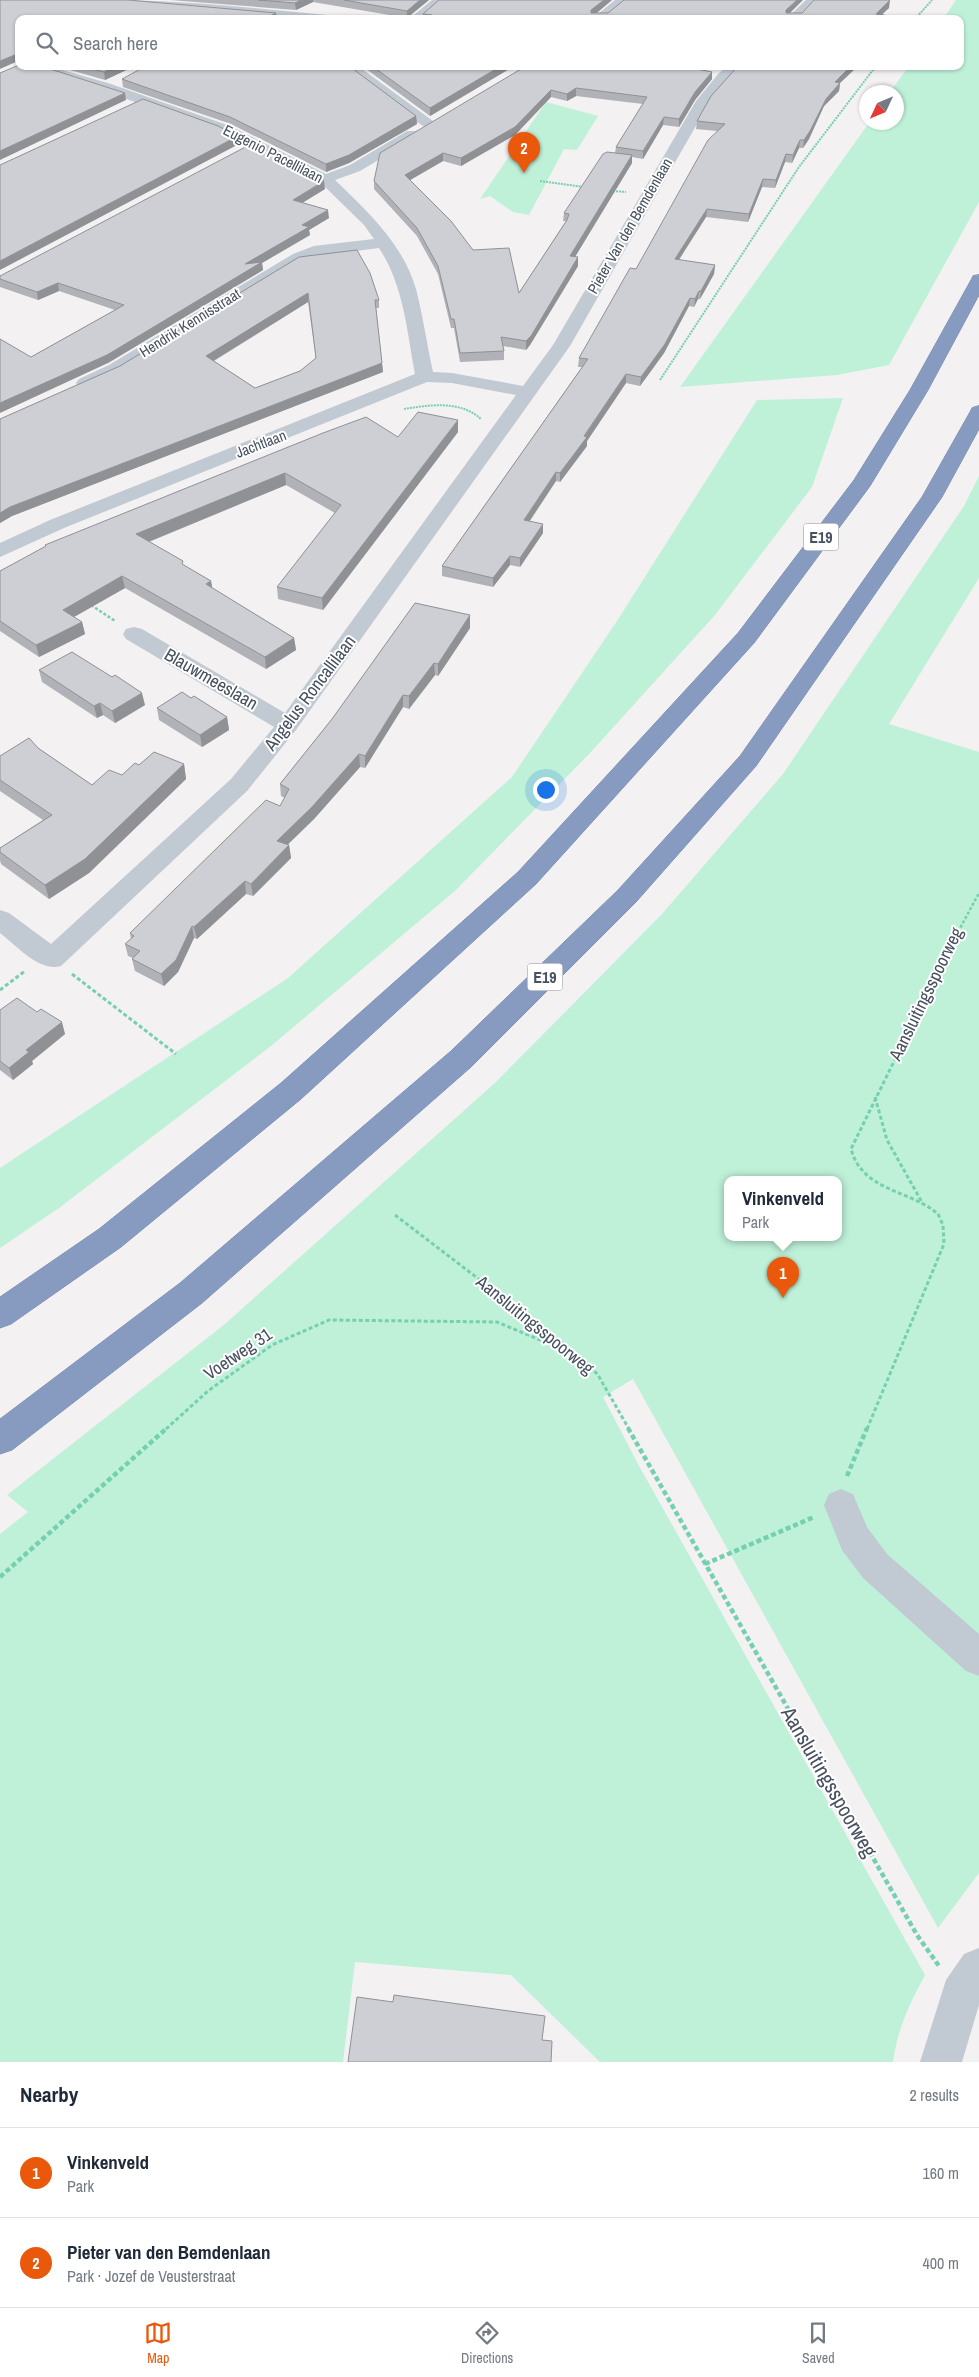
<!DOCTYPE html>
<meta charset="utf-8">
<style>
:root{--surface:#fff;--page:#f6f6f7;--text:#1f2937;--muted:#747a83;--line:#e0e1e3;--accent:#ea580c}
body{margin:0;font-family:"Archivo Narrow",sans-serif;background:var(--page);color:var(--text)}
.compass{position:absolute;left:859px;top:85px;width:45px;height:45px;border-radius:50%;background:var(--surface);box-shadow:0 1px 4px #0004;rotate:226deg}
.you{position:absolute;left:545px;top:789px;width:18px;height:18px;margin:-12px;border:4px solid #fff;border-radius:50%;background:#1a73e8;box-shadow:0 0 0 8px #1a73e833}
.badge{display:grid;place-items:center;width:32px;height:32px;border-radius:50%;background:var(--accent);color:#fff;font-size:16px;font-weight:700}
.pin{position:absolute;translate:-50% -41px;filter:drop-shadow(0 1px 2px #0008)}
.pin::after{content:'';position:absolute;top:26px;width:18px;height:15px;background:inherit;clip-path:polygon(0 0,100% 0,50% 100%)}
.popup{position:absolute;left:724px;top:1176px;width:118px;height:65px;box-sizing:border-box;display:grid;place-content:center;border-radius:10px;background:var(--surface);filter:drop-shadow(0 1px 4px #0005);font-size:16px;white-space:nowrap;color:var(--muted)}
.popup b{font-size:19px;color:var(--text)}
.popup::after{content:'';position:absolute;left:50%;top:100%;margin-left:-10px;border:10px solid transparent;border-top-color:var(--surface)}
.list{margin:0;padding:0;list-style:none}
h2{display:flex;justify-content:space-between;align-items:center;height:65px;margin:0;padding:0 20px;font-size:21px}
h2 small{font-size:16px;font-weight:400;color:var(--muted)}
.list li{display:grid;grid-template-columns:32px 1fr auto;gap:15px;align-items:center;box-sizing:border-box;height:90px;padding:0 20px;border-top:1px solid var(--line)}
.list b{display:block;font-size:19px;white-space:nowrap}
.list p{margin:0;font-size:16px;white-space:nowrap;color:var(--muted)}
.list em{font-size:16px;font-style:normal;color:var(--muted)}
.icon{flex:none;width:28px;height:28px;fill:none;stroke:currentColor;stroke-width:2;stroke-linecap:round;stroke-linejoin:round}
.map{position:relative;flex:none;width:979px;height:2062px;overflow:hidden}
.search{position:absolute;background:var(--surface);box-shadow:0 1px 4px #0004;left:15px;right:15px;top:15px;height:55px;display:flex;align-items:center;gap:12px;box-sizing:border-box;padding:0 18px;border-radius:10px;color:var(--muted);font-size:19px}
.sheet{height:245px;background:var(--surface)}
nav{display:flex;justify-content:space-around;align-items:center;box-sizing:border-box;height:70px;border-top:1px solid var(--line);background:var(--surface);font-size:14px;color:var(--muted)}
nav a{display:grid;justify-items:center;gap:2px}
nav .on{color:var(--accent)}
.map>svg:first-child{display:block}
</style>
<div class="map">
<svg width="979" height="2062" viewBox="0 0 979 2062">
<rect width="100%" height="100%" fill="#f3f1f1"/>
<g fill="#bff1d9" fill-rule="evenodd">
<polygon points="956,0 979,0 979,202 889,365 837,375 680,387 869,123 896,122 896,92 890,92 909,66 960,66 960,19 943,19"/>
<polygon points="546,102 598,116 577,150 564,149 529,215 513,212 490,196 480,199"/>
<polygon points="843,398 812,487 715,615 590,753 456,890 271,1046 59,1208 0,1248 0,1168 288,978 512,777 617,621 757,400"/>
<path d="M979,476V578L889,724L979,752V1873L938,1928L633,1379L603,1397L638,1464L925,1975C910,2003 897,2030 893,2062H600L511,1975L355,1962L343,2062H0V1534L28,1512L7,1495L225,1324L496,1082L662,914L783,774L964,506ZM728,1179H838V1237H728Z"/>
</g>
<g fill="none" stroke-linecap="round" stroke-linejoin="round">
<g stroke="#7286ac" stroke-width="1">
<g id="highway">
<polygon points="979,275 979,295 928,390 870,486 754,643 536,884 301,1099 121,1247 11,1324 0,1328 0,1297 99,1229 281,1083 518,872 738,633 854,480 910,390 971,280 973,276"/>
<polygon points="979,406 979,429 942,497 756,766 636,902 471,1067 202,1303 12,1450 0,1454 0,1419 180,1283 451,1051 618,890 740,756 922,497 970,412 972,408"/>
</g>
</g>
<g stroke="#75d0b0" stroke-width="2" stroke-dasharray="2 1" stroke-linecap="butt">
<polyline points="915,19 932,0"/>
<polyline points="540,181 584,187"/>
<polyline points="613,191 626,192"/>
<polyline points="660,380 799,167 876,66"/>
<path d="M404,409C430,405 460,400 481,419"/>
</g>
<g stroke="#75d0b0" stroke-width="2.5" stroke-dasharray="3 2" stroke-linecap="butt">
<polyline points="91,605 115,621"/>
<polyline points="958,932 979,893"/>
</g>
<g stroke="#75d0b0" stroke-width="3" stroke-dasharray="4 2.5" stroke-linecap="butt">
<polyline points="72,974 176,1054"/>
<polyline points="0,990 25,971"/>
<polyline points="875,1097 887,1140 923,1204"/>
<polyline points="395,1215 582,1358 598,1375 629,1429"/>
<polyline points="166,1429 208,1391 272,1345 329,1320 497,1322 576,1355"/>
<path d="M867,1429L944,1244L943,1225L938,1214C909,1189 863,1192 851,1149L958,931"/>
</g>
<g stroke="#75d0b0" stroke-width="4.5" stroke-dasharray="5 3" stroke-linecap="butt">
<polyline points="628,1428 917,1935 939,1966"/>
<polyline points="847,1476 867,1428"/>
<polyline points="705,1564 814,1517"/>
<polyline points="0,1577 167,1428"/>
</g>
<g fill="#c1c9d3" fill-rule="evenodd">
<path d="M109,0C182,0 254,8 327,15L333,19H288L115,4Z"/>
<polygon points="432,0 446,0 423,19 409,19"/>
<polygon points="615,0 629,0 606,19 592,19"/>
<polygon points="806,0 819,0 800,19 786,19"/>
<path d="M26,66H49L111,84L230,126L326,174L350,165L407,131H417L419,134L417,137L360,171L335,180C368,212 403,244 416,289C423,316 427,345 433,372L452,373L523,386L553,345L696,101L719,73L728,66H744L729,79L709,103L570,346L296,730L247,791L61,966C39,972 17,946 0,933V910L9,913L51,944L231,779L274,727L126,639L123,634L126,629L134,627L142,629L285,713L516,395L452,383L427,382L64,528L0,557V543L50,520L415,374C407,332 404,286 379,248L317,256L305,260L121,373L91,387H79L76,383L79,379L109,365L293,254L314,246L374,239L364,225L320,182L220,132L101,90L28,69Z"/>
<polygon points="342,66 358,66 437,124 435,127 425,127 401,112"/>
<polygon points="841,1489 853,1494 867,1527 887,1554 979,1634 979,1676 966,1671 863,1578 842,1550 824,1505 829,1494"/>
<polygon points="979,1948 979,2005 962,2062 920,2062 946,1980 964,1954"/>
</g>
<use href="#highway" fill="#879bc0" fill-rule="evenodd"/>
</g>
<g fill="#b0b2b7" fill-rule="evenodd">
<polygon points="170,0 429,0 407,18 313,2 296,10"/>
<polygon points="439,0 612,0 596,13 802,13 889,8 882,14 889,16 889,19 415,19 423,17 423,14"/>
<polygon points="56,66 135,66 105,80"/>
<polygon points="362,66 514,66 430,116"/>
<path d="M526,66L712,72V79L695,100L679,127L663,125L643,159L632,157V163L575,257H578V266L530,345L526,350L503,346L504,351V360L460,362L454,328H451L438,274L417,236L374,189V181ZM576,96L643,104L616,147L615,153L564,213L563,221H566L519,293L473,250L410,180L443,161L461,166L515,135L551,97L567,101Z"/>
<polygon points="705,66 725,66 721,69"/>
<polygon points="738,66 858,66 840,83 839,91 824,106 809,139 803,148 799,148 792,163 785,162 775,188 762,187 748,222 706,217 679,260 715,265 714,274 700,299 698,299 694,307 689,306 664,353 640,386 626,383 587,441 587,446 560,482 556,481 530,521 543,533 520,567 510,565 493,587 442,576 442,566 582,367 578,367 579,358 636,269 717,131 696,129 697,121"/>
<polygon points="122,79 416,116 417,124 349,163 326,172 231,124 123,87"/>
<polygon points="325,189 302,203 329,218 309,230 310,235 262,263 263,270 108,363 31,357 115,310 59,291 38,300 0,287 0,279"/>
<path d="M299,257L379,300V308H376L383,372L12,516L0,523V419L120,366ZM308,302L316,359L300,371L255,388L214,361Z"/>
<polygon points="458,432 323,610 278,599 277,587 335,513 286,485 149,542 184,566 211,581 212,588 294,638 296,650 266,669 125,588 74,617 82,622 85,634 39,657 0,631 0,571 45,547 45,545 398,437"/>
<polygon points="470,628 438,676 435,675 409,709 403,707 365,768 360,767 314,819 287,845 289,845 291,858 253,896 246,894 197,939 194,938 178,972 164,986 135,971 132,959 133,958 128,956 125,944 131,939 130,933 280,806 285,798 281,796 280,784 332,719"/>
<polygon points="39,670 145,705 115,723 103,715 97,718 42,682"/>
<polygon points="191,698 227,717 229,730 202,747 159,720 157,708"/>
<polygon points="38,748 92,785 122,775 139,765 184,764 186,779 89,873 49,899 1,864 0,860 0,848 43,820 0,791 0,756"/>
<polygon points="0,1010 65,1034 32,1061 33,1064 13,1080 0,1070"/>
</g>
<g fill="#909195">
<polygon points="301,0 313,0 313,2 296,10 295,3"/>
<polygon points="420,0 429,0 407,18 407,11"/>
<polygon points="604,0 612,0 591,18 591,10"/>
<polygon points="797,0 803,0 785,18 786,10"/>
<polygon points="890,0 889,8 877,19 876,14"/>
<polygon points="276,13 277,19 264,19"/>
<polygon points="17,54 18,61 0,69 0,61"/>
<polygon points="117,66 135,66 105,80 104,72"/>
<polygon points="501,66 514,66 430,116 430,108"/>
<polygon points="851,66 858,66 840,83 839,91 824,106 809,139 803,148 804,140 835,82"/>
<polygon points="712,72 712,79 695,100 679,127 679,119 695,92"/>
<polygon points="576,88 576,96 567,101 567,94"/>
<polygon points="551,90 551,97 515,135 461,166 461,158"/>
<polygon points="125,93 126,100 0,160 0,151"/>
<polygon points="416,116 417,124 349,163 326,172 326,164"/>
<polygon points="664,117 663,125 643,159 643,151"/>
<polygon points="238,136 239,144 0,270 0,261"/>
<polygon points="800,140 799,148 792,163 793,155"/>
<polygon points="443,153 443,161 405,183 405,175"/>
<polygon points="786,154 785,162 775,188 776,180"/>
<polygon points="632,155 632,163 570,265 570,256"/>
<polygon points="763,179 762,187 748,222 749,214"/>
<polygon points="324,181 325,189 294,208 293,200"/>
<polygon points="707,209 706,217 674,267 675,259"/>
<polygon points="328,210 329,218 309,230 310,235 262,263 263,270 108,363 0,413 0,403 245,264 302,225"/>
<polygon points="578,257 578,266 530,345 526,350 526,341"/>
<polygon points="715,265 714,274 700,299 701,291"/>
<polygon points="58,283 59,291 38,300 37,292"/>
<polygon points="699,291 698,299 694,307 695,299"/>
<polygon points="308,293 308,302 208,364 206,356"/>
<polygon points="690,298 689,306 664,353 640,386 641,377"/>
<polygon points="382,363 383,372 12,516 0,523 0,513 10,507"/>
<polygon points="626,374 626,383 587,441 587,446 560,482 560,473"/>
<polygon points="458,420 458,432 323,610 322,598"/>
<polygon points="556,472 556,481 524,529 524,520"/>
<polygon points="285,473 286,485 138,546 136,534"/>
<polygon points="543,524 543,533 520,567 520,558"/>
<polygon points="510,556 510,565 493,587 493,578"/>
<polygon points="122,576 125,588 65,622 63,610"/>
<polygon points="211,581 213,593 206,584"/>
<polygon points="470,615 470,628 438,676 438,664"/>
<polygon points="82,622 85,634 39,657 36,645"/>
<polygon points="294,638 296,650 266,669 265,657"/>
<polygon points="434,663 435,675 409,709 409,696"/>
<polygon points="142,693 145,705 115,723 112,711"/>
<polygon points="403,695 403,707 365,768 365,756"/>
<polygon points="100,703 103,715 97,718 94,706"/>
<polygon points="227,717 229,730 202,747 200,735"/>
<polygon points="359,754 360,767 314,819 278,854 277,841"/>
<polygon points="184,764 186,779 89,873 49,899 45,885"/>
<polygon points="289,845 291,858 253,896 251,884"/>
<polygon points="245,881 246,894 197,939 194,927"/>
<polygon points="192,926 194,938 178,972 164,986 161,974"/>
<polygon points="62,1022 65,1034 32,1061 33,1064 13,1080 9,1068 26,1050"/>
</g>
<g fill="#cdcfd5" stroke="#909195" fill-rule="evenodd">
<polygon points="0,0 128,0 276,13 264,19 19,19 19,56 17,54 0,61"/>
<polygon points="258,0 301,0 295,3"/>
<polygon points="344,0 420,0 407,11"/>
<polygon points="439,0 604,0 591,10 591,13 608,13 624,0 797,0 786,10 786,13 802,13 814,0 890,0 876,14 889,16 886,19 415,19 432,15 423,14"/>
<polygon points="19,65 19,66 41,66 125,93 0,151 0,73"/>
<polygon points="81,66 117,66 104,72"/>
<polygon points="146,66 349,66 416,116 349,155 326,164 230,117 122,79"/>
<polygon points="372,66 501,66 430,108"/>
<polygon points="526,66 681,66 712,72 695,92 679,119 664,117 643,151 616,147 647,97 576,88 567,94 551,90 515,127 461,158 443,153 405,175 451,221 473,250 509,248 519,293 567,220 569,214 564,213 603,154 607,152 632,155 570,256 578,257 531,336 526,341 501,337 504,351 460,353 454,319 451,319 438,266 417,228 374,181 380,153"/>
<polygon points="738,66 851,66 835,82 840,83 826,99 810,131 804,140 800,140 793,155 786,154 776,180 763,179 749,214 707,209 675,259 715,265 701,291 699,291 695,299 690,298 665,344 641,377 626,374 584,436 587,437 560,473 556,472 524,520 543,524 520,558 510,556 493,578 442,566 588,359 579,358 630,268 636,269 708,140 725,124 697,121 711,96"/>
<polygon points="143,99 218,126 238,136 0,261 0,165"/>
<polygon points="253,143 318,176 324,181 293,200 328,210 302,225 309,227 245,264 262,262 107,355 0,403 0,339 31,357 124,305 58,283 37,292 0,279 0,276"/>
<path d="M357,250L370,273L379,300H375L382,363L10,507L0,513V419L120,366L299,257ZM308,293L316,358L300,371L255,388L206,356Z"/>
<polygon points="418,412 458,420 322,598 277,587 341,505 285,473 136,534 183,561 182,564 211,581 206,584 294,638 265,657 122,576 63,610 82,622 36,645 0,621 0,571 46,546 45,545 323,433 366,417 398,437"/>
<polygon points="415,603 470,615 438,664 434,663 409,696 403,695 365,756 359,754 312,807 277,841 289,845 251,884 245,881 194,927 192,926 176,960 161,974 132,959 140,951 125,944 134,936 130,933 266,800 280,806 289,789 280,784 332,719"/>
<polygon points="72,652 112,677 115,675 142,693 112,711 100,703 94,706 39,670"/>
<polygon points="182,692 191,698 194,696 227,717 200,735 157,708"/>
<polygon points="29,738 38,748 92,785 109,770 122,775 135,763 139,765 154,752 184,764 85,859 45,885 0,852 0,848 52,815 0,780 0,756"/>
<polygon points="17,998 37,1012 41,1009 62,1022 26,1050 29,1052 9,1068 0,1061 0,1010"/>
<polygon points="394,1995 545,2016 542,2040 552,2041 551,2062 348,2062 357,1997 393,2002"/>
</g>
<g text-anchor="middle" stroke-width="4" stroke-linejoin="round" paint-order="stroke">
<g font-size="15" fill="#48515f" stroke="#fff">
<text transform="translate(273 154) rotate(27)" y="5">Eugenio Pacellilaan</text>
<text transform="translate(630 226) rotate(-60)" y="5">Pieter Van den Bemdenlaan</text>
<text transform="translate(190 323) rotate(-32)" y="5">Hendrik Kennisstraat</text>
<text transform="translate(261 444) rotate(-21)" y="5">Jachtlaan</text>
</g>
<g fill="#fff" stroke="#7f858f" stroke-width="1">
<rect x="803.5" y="523.5" width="35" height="27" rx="4"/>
<rect x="527.5" y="963.5" width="35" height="27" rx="4"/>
</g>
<g font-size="16" font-weight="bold" fill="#48515f">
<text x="821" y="543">E19</text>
<text x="545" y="983">E19</text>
</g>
<g font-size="18" fill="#48515f" stroke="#fff">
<text transform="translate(211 679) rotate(30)" y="6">Blauwmeeslaan</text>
<text transform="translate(310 693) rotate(-53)" y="6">Angelus Roncallilaan</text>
<text transform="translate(926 994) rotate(-64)" y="6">Aansluitingsspoorweg</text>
<text transform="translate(535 1325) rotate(39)" y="6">Aansluitingsspoorweg</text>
<text transform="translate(238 1354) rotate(-34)" y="6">Voetweg 31</text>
</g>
<g font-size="21" fill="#48515f" stroke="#fff">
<text transform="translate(829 1782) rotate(60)" y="7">Aansluitingsspoorweg</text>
</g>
</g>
</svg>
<svg class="compass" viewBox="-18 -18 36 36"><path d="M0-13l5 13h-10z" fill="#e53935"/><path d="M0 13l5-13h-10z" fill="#747a83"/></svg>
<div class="you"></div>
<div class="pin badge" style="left:783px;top:1298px">1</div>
<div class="popup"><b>Vinkenveld</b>Park</div>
<div class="pin badge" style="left:524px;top:173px">2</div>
<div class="search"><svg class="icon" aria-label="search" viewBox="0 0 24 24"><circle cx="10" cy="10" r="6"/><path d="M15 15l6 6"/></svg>Search here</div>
</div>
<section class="sheet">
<h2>Nearby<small>2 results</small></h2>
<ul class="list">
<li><span class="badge">1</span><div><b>Vinkenveld</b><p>Park</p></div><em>160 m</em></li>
<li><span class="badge">2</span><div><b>Pieter van den Bemdenlaan</b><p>Park · Jozef de Veusterstraat</p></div><em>400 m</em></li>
</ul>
</section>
<nav>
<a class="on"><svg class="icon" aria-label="map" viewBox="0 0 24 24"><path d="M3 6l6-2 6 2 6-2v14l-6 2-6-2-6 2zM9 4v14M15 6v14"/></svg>Map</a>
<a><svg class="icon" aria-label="directions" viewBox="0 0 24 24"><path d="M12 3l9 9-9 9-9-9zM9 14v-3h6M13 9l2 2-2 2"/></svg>Directions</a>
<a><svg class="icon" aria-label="saved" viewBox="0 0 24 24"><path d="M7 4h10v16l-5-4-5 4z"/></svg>Saved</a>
</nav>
